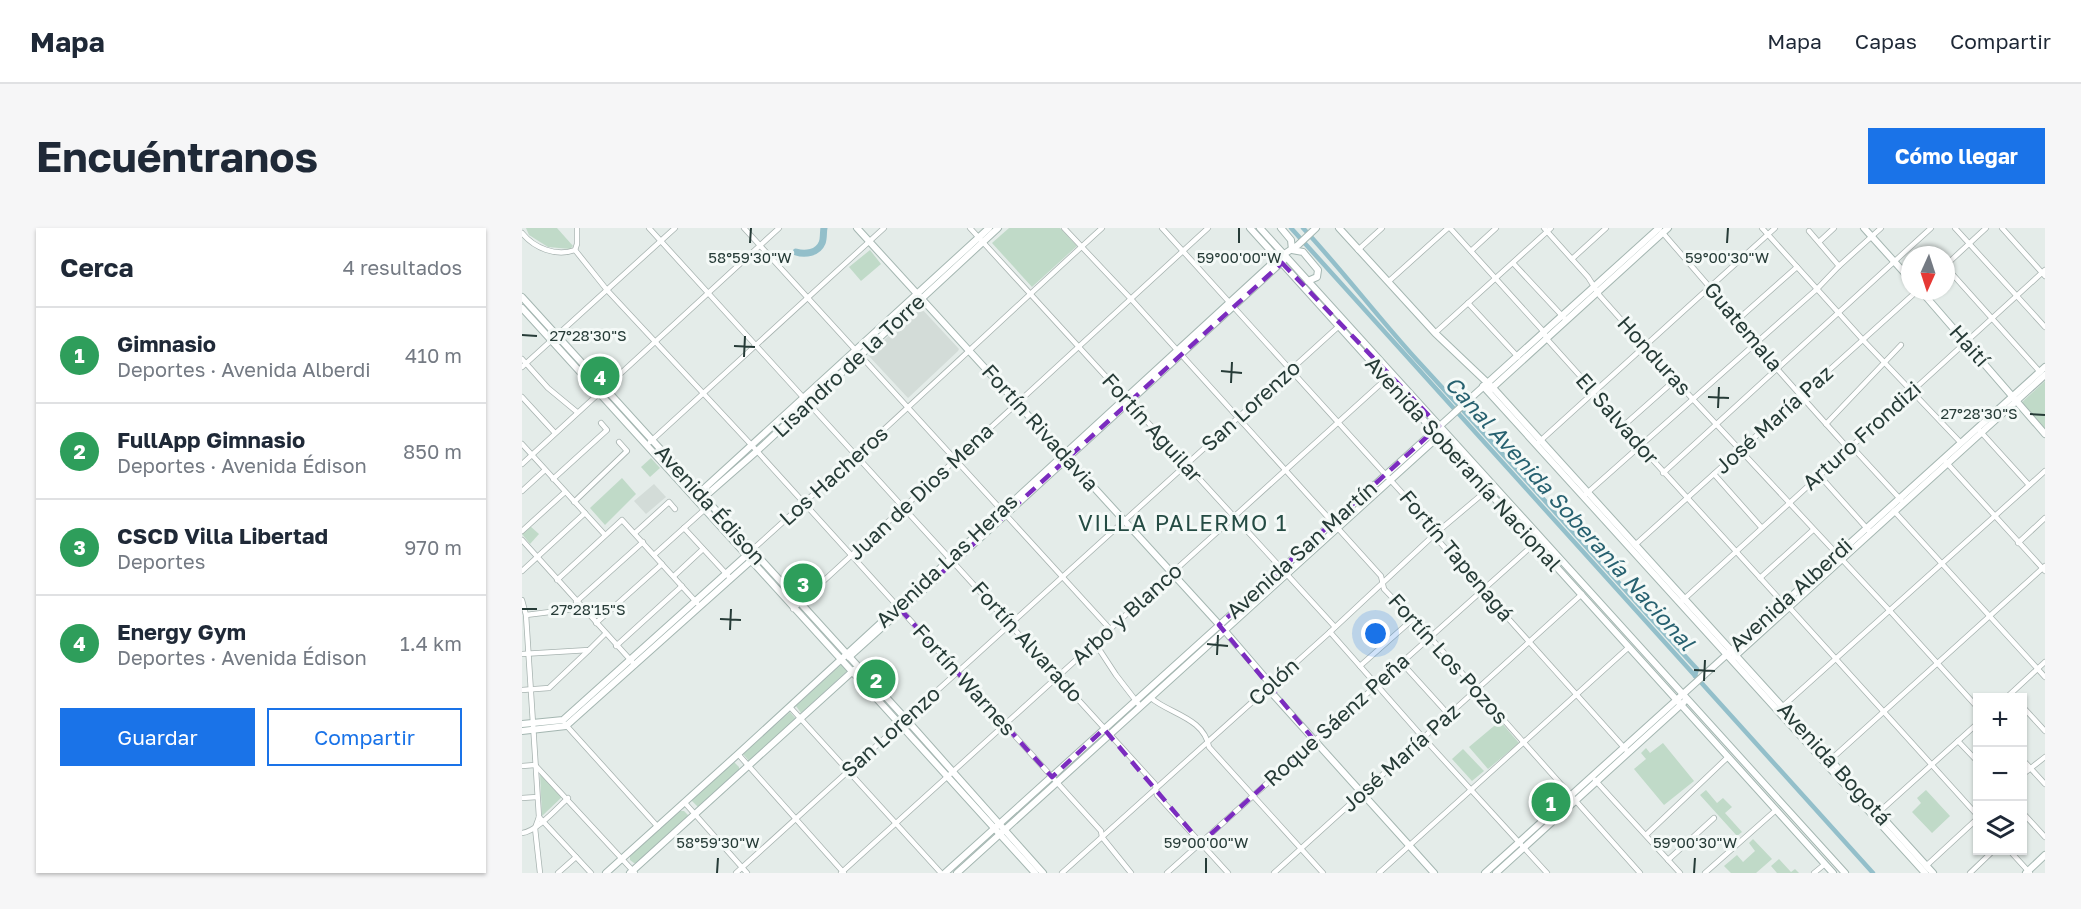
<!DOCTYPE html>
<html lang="es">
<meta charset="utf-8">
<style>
:root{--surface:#fff;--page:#f6f6f7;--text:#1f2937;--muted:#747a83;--line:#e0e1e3;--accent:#1a73e8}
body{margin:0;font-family:"Golos Text",sans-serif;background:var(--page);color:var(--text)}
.controls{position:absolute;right:18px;bottom:18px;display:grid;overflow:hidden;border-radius:0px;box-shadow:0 2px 4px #0004}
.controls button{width:54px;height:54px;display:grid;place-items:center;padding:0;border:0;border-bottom:2px solid var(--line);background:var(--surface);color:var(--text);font:30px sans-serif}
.compass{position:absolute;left:1379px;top:18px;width:54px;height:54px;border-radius:50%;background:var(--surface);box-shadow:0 2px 4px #0004;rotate:183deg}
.you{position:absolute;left:854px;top:406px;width:21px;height:21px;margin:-15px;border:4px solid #fff;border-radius:50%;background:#1a73e8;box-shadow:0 0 0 9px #1a73e833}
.badge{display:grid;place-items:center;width:39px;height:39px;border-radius:50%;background:var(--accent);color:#fff;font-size:20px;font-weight:700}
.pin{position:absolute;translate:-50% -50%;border:3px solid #fff;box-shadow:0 2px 6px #0006}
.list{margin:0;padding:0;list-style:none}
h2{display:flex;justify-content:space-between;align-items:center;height:78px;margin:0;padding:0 24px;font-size:26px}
h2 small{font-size:20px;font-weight:400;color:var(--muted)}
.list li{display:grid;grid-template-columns:39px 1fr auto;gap:18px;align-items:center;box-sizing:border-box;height:96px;padding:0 24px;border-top:2px solid var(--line)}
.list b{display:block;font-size:22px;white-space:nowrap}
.list p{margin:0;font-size:20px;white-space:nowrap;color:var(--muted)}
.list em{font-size:20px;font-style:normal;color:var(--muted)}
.actions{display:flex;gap:12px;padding:18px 24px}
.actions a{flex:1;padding:14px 0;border:2px solid var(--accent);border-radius:0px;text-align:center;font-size:21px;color:var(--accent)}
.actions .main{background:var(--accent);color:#fff}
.icon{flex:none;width:33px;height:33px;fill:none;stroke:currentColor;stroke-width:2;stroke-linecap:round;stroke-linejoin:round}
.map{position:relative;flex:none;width:1523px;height:645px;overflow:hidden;border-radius:0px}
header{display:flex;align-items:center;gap:36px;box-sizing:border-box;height:84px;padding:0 30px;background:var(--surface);border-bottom:2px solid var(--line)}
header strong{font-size:28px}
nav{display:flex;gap:33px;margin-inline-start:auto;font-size:21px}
.intro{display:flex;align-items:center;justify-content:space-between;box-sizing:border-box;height:144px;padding:0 36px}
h1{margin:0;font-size:42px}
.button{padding:15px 27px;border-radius:0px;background:var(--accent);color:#fff;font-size:21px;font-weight:700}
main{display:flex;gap:36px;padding:0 36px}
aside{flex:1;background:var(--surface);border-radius:0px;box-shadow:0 2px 4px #0004}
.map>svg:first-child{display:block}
</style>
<header>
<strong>Mapa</strong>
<nav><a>Mapa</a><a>Capas</a><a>Compartir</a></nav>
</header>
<div class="intro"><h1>Encuéntranos</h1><a class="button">Cómo llegar</a></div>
<main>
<aside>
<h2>Cerca<small>4 resultados</small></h2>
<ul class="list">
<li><span class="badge" style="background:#2e9e5b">1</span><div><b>Gimnasio</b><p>Deportes · Avenida Alberdi</p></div><em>410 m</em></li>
<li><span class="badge" style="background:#2e9e5b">2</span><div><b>FullApp Gimnasio</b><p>Deportes · Avenida Édison</p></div><em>850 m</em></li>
<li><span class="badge" style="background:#2e9e5b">3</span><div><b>CSCD Villa Libertad</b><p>Deportes</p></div><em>970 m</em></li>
<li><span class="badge" style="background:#2e9e5b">4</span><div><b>Energy Gym</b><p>Deportes · Avenida Édison</p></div><em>1.4 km</em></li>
</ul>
<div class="actions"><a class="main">Guardar</a><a>Compartir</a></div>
</aside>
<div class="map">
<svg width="1523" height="645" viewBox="0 0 1523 645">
<rect width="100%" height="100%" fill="#e4ece9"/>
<g fill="#d3dcd8">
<polygon points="398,79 437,121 436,123 386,170 346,127"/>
<polygon points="132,256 144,269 124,286 112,273"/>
</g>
<g fill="#c0dac8">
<polygon points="4,0 35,0 51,18 48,21 26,19 7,7"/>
<polygon points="487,0 538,0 555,18 510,59 470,15"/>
<polygon points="348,22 359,36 339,53 327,39"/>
<polygon points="1523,153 1523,201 1499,175"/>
<polygon points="129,230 138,240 128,249 119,239"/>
<polygon points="100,250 114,266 83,297 68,280"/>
<polygon points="8,298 17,306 8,316 0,306"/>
<polygon points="694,404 696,405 619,475 617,473"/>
<polygon points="320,436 326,442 279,485 274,478"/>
<polygon points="268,484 274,491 227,533 221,526"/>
<polygon points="978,493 997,515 966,541 947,519"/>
<polygon points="1141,515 1172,553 1142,577 1112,541 1124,531 1119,525 1124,520 1128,525"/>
<polygon points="941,521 962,543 950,553 930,531"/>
<polygon points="212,534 217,539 217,542 176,579 169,572 209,536"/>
<polygon points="18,545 40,569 20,588"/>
<polygon points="1184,562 1195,575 1201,570 1210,579 1203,585 1220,604 1215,608 1178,567"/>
<polygon points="1404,562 1428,588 1410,605 1390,584 1399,575 1395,570"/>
<polygon points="158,583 162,583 166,587 165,591 116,635 112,635 108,632 108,627"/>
<polygon points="1231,611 1250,631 1234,645 1209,645 1202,638 1215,627 1221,634 1233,623 1227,615"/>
<polygon points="1257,631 1269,644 1273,641 1277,645 1255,645 1249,638"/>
</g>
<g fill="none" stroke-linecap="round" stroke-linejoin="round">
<g stroke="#93bfca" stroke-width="4.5">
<polyline points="769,0 1351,645"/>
<path d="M781,0C820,42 855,88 894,131C988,233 1081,338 1175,441L1173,448"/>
</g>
<path stroke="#93bfca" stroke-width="7" d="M274,24C283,27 296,25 300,15C302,11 301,4 302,0"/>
<g stroke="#a7b3b0" stroke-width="6">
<g id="street">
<polyline points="127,0 633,556 635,567 706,645"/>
<polyline points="222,0 588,401"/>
<polyline points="448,0 813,399"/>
<polyline points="542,0 609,71 859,348 862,361 907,408 1118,645"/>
<polyline points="640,0 911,299 915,311 1106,524"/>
<polyline points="928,0 1022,104 1024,110 1068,159 1070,165 1261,375 1267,379 1456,588"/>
<polyline points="1022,0 1066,49 1078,68 1153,152 1368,383 1456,480"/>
<polyline points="1240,0 1341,112 1439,215"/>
<polyline points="1433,0 1523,99"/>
<polyline points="1480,0 1523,48"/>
<polyline points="1287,3 1317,38"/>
<path d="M1140,4L1185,56C1197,79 1217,98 1234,117C1264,151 1294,185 1324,218L1332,221L1379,272"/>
<path d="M0,5C12,20 34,29 53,22L55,16V0"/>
<polyline points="1297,14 1312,0"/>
<polyline points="53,22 85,62 235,223 579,603 580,609 609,645"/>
<polyline points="836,22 860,0"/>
<polyline points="949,23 974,0"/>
<polyline points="1050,31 1084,0"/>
<polyline points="991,35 1044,92"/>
<polyline points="1424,37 1464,0"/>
<polyline points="1424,39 1518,144"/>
<polyline points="866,54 926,0"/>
<polyline points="946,75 996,129"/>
<polyline points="1213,94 1275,39"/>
<polyline points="913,105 1029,0"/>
<polyline points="0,131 26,160 55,184"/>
<polyline points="0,139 153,0"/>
<polyline points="0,169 33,205"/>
<polyline points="1304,196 1379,117"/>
<polyline points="1100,199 1153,152"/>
<polyline points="1458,203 1507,257"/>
<polyline points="128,214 362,0"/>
<polyline points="1017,214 1253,0"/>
<polyline points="0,216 83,307"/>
<polyline points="1424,234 1523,343"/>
<polyline points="0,236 257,0"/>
<polyline points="1141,245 1409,0"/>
<polyline points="1192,246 1239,299"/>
<polyline points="1297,247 1349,305"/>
<polyline points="31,251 85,202 79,195"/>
<polyline points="0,263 23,242"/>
<polyline points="1064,266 1295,61 1317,38 1359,0"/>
<polyline points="52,274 105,223 97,214"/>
<polyline points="1372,283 1523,449"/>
<polyline points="162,300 209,351"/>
<polyline points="0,303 43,264"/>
<polyline points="113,305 147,274 153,281"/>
<polyline points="0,312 113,437"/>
<polyline points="1496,315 1523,290"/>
<polyline points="1113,317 1395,63"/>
<path d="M230,322C348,216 463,107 580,0"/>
<polyline points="132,327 182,282"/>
<polyline points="0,343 63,285"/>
<polyline points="152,348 181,321"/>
<polyline points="1238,350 1291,302"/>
<polyline points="35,352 100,292 175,375"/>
<polyline points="0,372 4,387 17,589 13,600 18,645"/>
<polyline points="1160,373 1523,42"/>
<polyline points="54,374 121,314"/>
<polyline points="271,381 686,0"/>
<polyline points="4,387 60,380"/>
<polyline points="74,395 140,336"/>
<polyline points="808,404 897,505 1025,645"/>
<polyline points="573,415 594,447 618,478"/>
<polyline points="94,418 160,358"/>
<polyline points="0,426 67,422 83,406"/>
<polyline points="879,434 927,487"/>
<polyline points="838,438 891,391"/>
<polyline points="0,462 27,460 67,422"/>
<path d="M629,470C648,486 682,490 687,519L801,645"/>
<polyline points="1484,470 1523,434"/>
<polyline points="1500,478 1523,503"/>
<polyline points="268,479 419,645"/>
<polyline points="1260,479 1523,243"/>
<polyline points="43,496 136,599"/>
<polyline points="1436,513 1456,534"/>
<polyline points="216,526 322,645"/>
<polyline points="1500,531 1523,556"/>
<polyline points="1306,534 1523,338"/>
<polyline points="13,537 113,645"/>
<polyline points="0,538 13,537"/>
<polyline points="1500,547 1523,529"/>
<polyline points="1073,552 1158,645"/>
<polyline points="0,570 15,569"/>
<polyline points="163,575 225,645"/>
<polyline points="1500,584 1523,609"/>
<polyline points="1356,585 1456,495"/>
<polyline points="17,589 69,645"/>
<path d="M0,605C14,604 35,580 46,570"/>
<polyline points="1124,607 1206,529"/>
<polyline points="1487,622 1508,645"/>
<polyline points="1146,632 1192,590"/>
<polyline points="1404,638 1456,590"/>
<polyline points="36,645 54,629"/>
<polyline points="214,645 817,98"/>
<polyline points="319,645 864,151"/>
<polyline points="540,645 808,404 913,306 964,263"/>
<polyline points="645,645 1012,316"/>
<polyline points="752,645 1060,366"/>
<polyline points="857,645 1107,419"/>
<polyline points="1183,645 1254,582"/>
<polyline points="1292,645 1303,636"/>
<polyline points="1448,645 1472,622"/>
</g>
</g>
<g stroke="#a4b6b1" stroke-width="8">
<g id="secondary">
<polyline points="335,0 703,403 746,453 748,463 912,645"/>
<polyline points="728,0 1311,645"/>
<polyline points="738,0 1323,645"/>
<polyline points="759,0 769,12 770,22 781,24 796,42 795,49 786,53"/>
<polyline points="817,0 913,105 973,162 1411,645"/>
<polyline points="1342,0 1388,51"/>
<polyline points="1399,63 1523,206"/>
<polyline points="0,69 383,490 521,645"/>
<polyline points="0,80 513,645"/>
<polyline points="961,158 1403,645"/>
<polyline points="969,161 1146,0"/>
<polyline points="175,267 467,0"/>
<polyline points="179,272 235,223 476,0"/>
<polyline points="433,333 762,32"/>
<polyline points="327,429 417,348"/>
<polyline points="1212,429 1523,147"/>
<polyline points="0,496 41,492 227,325"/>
<polyline points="0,503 44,498 232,330"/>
<polyline points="84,645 216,526 756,30 776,17 794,0"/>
<polyline points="108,645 332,442"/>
<polyline points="423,645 1137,0"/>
<polyline points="435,645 917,208"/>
<polyline points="963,645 1523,139"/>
<polyline points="974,645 1162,474"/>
<polyline points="1504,645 1523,627"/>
</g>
</g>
<use href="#street" stroke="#fff" stroke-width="4.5"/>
<use href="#secondary" stroke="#fff" stroke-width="6"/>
</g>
<path fill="none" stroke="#7b2cbf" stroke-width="4.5" stroke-dasharray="12 8" stroke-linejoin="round" d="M760,35L917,198L697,397L792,512L679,615L582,501L530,549L379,382Z"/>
<path fill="none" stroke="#263b37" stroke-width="2" d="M228,15L229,0M717,15V0M1205,15L1206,0M0,107L15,108M212,118L233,119M222,129L223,108M699,143L720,145M709,155L710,134M1186,169L1207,170M1196,180L1197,159M1508,186L1523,187M0,381H15M198,391L219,392M208,402L209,381M685,416L706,418M695,427L696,407M1172,442L1193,443M1182,453L1183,432M195,645L196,630M684,645V630M1172,645L1173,630"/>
<g text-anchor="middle" stroke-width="6" stroke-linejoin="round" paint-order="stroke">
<g font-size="21" fill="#263b37" stroke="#f4f9f7">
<text transform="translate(1221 99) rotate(50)" y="7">Guatemala</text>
<text transform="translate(1447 118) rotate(48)" y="7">Haití</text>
<text transform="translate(1132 128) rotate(48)" y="7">Honduras</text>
<text transform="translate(327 138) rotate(-43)" y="7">Lisandro de la Torre</text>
<text transform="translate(729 178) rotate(-42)" y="7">San Lorenzo</text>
<text transform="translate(1095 191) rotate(49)" y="7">El Salvador</text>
<text transform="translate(1252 192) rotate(-42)" y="7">José María Paz</text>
<text transform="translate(518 200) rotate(48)" y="7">Fortín Rivadavia</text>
<text transform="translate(630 200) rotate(48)" y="7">Fortín Aguilar</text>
<text transform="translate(1340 208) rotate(-42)" y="7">Arturo Frondizi</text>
<text transform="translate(941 236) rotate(48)" y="7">Avenida Soberanía Nacional</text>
<text transform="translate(312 248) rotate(-42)" y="7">Los Hacheros</text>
<text transform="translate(399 264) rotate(-43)" y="7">Juan de Dios Mena</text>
<text transform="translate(188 277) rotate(48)" y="7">Avenida Édison</text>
<text transform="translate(780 322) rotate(-42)" y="7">Avenida San Martín</text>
<text transform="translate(934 328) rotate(50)" y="7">Fortín Tapenagá</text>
<text transform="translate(425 333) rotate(-43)" y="7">Avenida Las Heras</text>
<text transform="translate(1269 367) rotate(-42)" y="7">Avenida Alberdi</text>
<text transform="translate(605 386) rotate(-42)" y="7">Arbo y Blanco</text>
<text transform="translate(505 414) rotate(48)" y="7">Fortín Alvarado</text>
<text transform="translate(926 431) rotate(48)" y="7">Fortín Los Pozos</text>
<text transform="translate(442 452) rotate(48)" y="7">Fortín Warnes</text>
<text transform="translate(752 454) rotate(-42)" y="7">Colón</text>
<text transform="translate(815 492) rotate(-42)" y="7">Roque Sáenz Peña</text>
<text transform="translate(369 504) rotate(-42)" y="7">San Lorenzo</text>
<text transform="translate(879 530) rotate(-42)" y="7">José María Paz</text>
<text transform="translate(1312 536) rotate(48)" y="7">Avenida Bogotá</text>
</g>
<g font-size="22" font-style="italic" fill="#276170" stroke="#f4f9f7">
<text transform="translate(1048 285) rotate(48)" y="8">Canal Avenida Soberanía Nacional</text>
</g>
<g font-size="22" letter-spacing="1.5" fill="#244b43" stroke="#f4f9f7">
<text x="661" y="303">VILLA PALERMO 1</text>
</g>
</g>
<g font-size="15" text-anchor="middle" fill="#263b37" stroke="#f4f9f7" stroke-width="6" stroke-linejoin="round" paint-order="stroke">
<text x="228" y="35">58°59'30"W</text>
<text x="717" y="35">59°00'00"W</text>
<text x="1205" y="35">59°00'30"W</text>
<text x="66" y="113">27°28'30"S</text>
<text x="1457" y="191">27°28'30"S</text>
<text x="66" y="387">27°28'15"S</text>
<text x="196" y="620">58°59'30"W</text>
<text x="684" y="620">59°00'00"W</text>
<text x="1173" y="620">59°00'30"W</text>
</g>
</svg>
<div class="controls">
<button>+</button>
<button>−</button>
<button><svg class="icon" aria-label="layers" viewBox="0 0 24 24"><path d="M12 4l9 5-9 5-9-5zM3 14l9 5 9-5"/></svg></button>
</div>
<svg class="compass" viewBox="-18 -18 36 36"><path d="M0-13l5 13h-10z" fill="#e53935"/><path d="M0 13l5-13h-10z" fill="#747a83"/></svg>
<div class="you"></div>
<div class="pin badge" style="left:1029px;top:574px;background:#2e9e5b">1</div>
<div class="pin badge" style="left:354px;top:451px;background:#2e9e5b">2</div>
<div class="pin badge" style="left:281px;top:355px;background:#2e9e5b">3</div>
<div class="pin badge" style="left:78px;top:148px;background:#2e9e5b">4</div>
</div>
</main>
